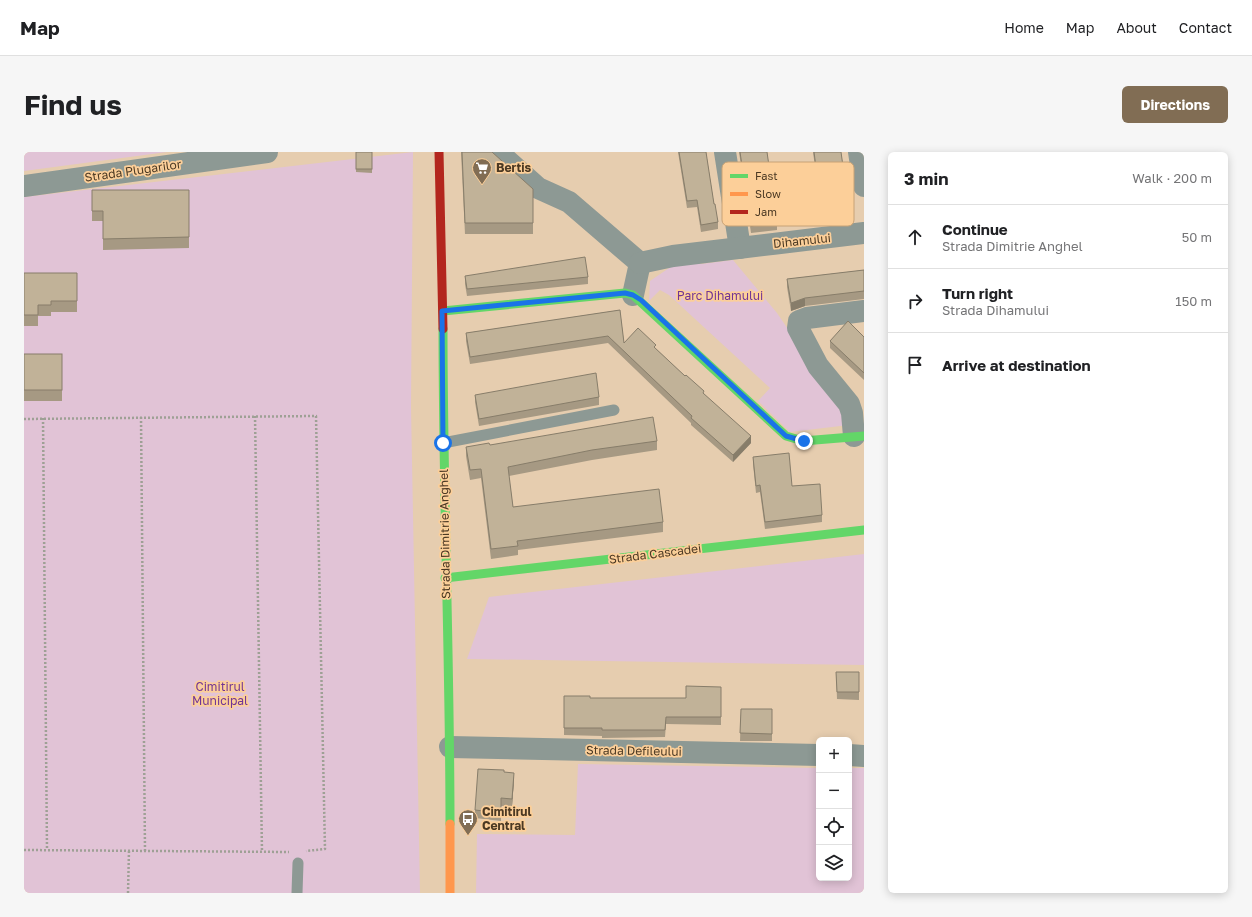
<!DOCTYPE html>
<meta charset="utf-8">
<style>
:root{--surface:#fff;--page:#f6f6f6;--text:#202124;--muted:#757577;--line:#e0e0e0;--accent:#816d54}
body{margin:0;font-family:"Golos Text",sans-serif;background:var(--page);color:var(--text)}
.controls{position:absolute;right:12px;bottom:12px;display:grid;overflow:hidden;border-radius:6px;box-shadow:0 2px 10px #0003}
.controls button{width:36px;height:36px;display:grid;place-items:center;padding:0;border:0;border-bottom:1px solid var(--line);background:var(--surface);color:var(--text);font:20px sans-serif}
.stop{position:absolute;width:12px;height:12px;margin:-9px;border:3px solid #1a73e8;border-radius:50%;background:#fff}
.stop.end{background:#1a73e8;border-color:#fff;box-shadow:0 1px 4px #0008}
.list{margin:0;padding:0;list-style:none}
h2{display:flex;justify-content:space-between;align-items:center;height:52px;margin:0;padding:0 16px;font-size:17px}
h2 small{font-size:13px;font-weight:400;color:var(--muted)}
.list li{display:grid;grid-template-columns:26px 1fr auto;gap:12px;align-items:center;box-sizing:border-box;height:64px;padding:0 16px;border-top:1px solid var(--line)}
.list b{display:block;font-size:15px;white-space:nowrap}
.list p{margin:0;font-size:13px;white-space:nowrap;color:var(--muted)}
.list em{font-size:13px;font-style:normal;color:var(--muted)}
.icon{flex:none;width:22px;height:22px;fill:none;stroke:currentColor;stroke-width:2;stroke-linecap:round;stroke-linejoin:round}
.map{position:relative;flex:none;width:840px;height:741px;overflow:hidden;border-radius:6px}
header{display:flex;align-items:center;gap:24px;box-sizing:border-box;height:56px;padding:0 20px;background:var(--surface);border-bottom:1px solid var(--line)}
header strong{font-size:19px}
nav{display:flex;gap:22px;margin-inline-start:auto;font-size:14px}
.intro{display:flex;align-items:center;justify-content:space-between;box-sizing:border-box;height:96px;padding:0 24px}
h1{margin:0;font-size:28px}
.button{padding:10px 18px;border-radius:6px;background:var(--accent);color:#fff;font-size:14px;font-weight:700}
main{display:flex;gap:24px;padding:0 24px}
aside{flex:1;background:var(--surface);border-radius:6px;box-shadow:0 2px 10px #0003}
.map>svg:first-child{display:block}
</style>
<header>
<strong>Map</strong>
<nav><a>Home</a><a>Map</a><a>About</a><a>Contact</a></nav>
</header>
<div class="intro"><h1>Find us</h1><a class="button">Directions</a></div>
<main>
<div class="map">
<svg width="840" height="741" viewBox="0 0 840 741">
<rect width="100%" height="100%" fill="#e6cdaf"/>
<g fill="#e1c3d6">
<polygon points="0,0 143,0 0,19"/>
<polygon points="389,0 387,255 396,741 0,741 0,45"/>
<polygon points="665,107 677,112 709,108 753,161 791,217 825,273 766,280 734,249 746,236 645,143 636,138 625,149 626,129 648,114"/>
<polygon points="840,402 840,513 443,507 465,445"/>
<polygon points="554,612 795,616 795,726 825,726 825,616 840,616 840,741 452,741 453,682 551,683"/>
</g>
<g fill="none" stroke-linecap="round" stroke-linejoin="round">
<g stroke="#9ea095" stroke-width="2.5" stroke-dasharray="2 2" stroke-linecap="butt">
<polyline points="231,264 238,700"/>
<polyline points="117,265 121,699"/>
<polyline points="19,266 23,698"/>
<polyline points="0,267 292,264 301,697 282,699"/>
<polyline points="0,698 265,700"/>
<polyline points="104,741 105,698"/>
</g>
<g stroke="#8d9994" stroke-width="11">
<polyline points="419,291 590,258"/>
<polyline points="273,741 274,711"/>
</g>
<g stroke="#8d9994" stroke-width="22">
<polyline points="701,0 716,96"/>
<polyline points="835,0 840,34"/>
<polyline points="476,2 514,36 545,50 616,111 609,143"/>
<polyline points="0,34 243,0"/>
<polyline points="616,111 649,104 840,81"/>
<polyline points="830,284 828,261 825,252 794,214 774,176 775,169 783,166 840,159"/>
<polyline points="426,595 795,603"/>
<polyline points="825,603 840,604"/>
</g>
<g stroke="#63d668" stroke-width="9">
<polyline points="419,159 601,141 609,143 762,284 779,289 840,284"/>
<path d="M419,177C419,342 426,507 426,672"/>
<polyline points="421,426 840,378"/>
</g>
<polyline stroke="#ff974d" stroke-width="9" points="426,672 426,741"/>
<polyline stroke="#b3261e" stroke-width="9" points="415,0 419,177"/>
</g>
<g fill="#a69983">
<polygon points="332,0 348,0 348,21 332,20"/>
<polygon points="437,0 468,0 509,37 509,82 441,82"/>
<polygon points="654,0 682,0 690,52 694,70 694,77 677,80 673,55 663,56"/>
<polygon points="715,0 743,0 753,70 753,78 727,81"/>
<polygon points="789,0 817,0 825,57 825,65 798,68"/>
<polygon points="68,38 165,38 165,96 79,98 79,69 68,69"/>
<polygon points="840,118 840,147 781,154 767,159 763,135 763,127"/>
<polygon points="0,121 53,121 53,160 27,160 27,164 14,164 14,174 0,174"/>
<polygon points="441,124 564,125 564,132 443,144 441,132"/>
<polygon points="596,158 600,191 632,197 680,242 727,291 709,310 667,273 667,271 584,191 446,212 442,189 442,181"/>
<polygon points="840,185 840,228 806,196 806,189"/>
<rect x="0" y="202" width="38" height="47"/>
<polygon points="451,243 575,245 575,253 455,274 451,250"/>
<polygon points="633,289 633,298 568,308 485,324 489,355 639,370 639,380 494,398 494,403 467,407 457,326 446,328 442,304 442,295 466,293"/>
<polygon points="729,305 768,334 798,363 798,370 741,377 736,340 732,341 729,312"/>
<polygon points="812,520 835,520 835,548 813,547"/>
<polygon points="697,535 697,573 642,572 641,585 578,586 578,584 540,583 540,544 566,546 662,546"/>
<polygon points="717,557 748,557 748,589 716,589"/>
<polygon points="480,620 490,628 488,654 477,654 477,669 451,666 451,658"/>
</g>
<g fill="#877d6a">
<polygon points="781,146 781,154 767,159 767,151"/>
<polygon points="727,284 727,291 709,310 709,303"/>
<polygon points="490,621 490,628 488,654 488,647"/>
</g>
<g fill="#c1b298" stroke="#877d6a">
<rect x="332" y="0" width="16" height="17"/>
<polygon points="438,0 468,0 509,37 509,71 441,71"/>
<polygon points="655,0 682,0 690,52 691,52 694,70 677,73 673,48 663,49"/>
<polygon points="716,0 743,0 753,70 727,74"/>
<polygon points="790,0 817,0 825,57 798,61"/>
<polygon points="68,38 165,38 165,85 79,87 79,59 68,59"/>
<polygon points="561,105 564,125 443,137 441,124"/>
<polygon points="840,118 840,139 781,146 767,151 763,127"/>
<polygon points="0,121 53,121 53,149 27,149 27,153 14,153 14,163 0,163"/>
<polygon points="596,158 600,191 614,176 632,193 630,195 661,224 662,223 680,239 679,241 727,284 709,303 667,266 668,264 584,184 446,205 442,181"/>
<polygon points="824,169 840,185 840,221 806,189"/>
<rect x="0" y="202" width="38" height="36"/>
<polygon points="572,221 575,245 455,267 451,243"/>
<polygon points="629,265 633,289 568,298 484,315 489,355 635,337 639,370 493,389 494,394 467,397 457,317 446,318 442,295 465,291 466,293"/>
<polygon points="765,301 768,334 796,332 798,363 741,370 736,333 732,334 729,305"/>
<polygon points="812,520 835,520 835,540 813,540"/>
<polygon points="662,534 697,535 697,565 642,565 641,578 578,578 578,576 540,576 540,544 566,544 566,546 662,546"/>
<polygon points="717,557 748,557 748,582 716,581"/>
<polygon points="454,617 480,618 480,620 490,621 488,647 477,646 477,661 451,658"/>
</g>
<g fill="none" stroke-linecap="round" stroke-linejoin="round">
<polyline stroke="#1a73e8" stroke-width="5" points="419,291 418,159 601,141 609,143 617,148 762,284 780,289"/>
</g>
<defs>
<g id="supermarket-pin" transform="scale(1)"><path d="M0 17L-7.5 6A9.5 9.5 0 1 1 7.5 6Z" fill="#816d54" stroke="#fccf99"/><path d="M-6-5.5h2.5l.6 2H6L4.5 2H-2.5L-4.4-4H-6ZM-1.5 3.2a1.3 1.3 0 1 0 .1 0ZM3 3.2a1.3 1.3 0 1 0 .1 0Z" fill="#fff"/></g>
<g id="bus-pin" transform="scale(1)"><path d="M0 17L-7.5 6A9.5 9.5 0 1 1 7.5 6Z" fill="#816d54" stroke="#fccf99"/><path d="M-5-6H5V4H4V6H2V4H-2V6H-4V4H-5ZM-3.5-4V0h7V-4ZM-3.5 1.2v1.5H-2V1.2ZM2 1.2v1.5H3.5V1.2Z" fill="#fff"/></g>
</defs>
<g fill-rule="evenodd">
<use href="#supermarket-pin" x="458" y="16"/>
<use href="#bus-pin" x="444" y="667"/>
</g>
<g text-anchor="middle" stroke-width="3.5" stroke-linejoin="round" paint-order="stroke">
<g font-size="12" font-weight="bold" fill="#4b3923" stroke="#fccf99" text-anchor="start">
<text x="472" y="20">Bertis</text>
<text x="458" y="664">Cimitirul<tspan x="458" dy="14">Central</tspan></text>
</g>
<g font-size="12" fill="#4b3923" stroke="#fccf99">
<text transform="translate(109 19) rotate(-8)" y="4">Strada Plugarilor</text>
<text transform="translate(778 89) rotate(-6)" y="4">Dihamului</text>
<text transform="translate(421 382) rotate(-91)" y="4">Strada Dimitrie Anghel</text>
<text transform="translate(631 402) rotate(-7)" y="4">Strada Cascadei</text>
<text transform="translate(610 599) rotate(1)" y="4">Strada Defileului</text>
</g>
<g font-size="12" fill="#713495" stroke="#fccf99">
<text x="696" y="148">Parc Dihamului</text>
<text x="196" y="539">Cimitirul<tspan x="196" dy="14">Municipal</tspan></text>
</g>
</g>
<rect x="698" y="10" width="132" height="64" rx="6" fill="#fccf99" stroke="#c7a276" stroke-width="1"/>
<rect x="706" y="22" width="18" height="4" fill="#63d668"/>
<rect x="706" y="40" width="18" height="4" fill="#ff974d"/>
<rect x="706" y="58" width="18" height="4" fill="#b3261e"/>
<g font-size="11" fill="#4b3923">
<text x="731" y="28">Fast</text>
<text x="731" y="46">Slow</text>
<text x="731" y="64">Jam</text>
</g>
</svg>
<div class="controls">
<button>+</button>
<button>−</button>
<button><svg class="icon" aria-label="locate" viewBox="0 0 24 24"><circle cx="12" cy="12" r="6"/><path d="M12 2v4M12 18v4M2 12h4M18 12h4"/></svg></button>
<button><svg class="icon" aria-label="layers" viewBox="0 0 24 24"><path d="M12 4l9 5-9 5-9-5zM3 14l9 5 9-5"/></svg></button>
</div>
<div class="stop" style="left:419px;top:291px"></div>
<div class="stop end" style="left:780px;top:289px"></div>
</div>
<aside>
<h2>3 min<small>Walk · 200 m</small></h2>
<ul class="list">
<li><svg class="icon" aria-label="ahead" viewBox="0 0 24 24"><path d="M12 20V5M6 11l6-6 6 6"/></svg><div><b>Continue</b><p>Strada Dimitrie Anghel</p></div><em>50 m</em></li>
<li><svg class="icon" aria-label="right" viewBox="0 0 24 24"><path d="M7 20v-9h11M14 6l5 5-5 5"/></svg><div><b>Turn right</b><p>Strada Dihamului</p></div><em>150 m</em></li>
<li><svg class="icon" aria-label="arrive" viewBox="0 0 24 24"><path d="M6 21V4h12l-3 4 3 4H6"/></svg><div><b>Arrive at destination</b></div></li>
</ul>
</aside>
</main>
